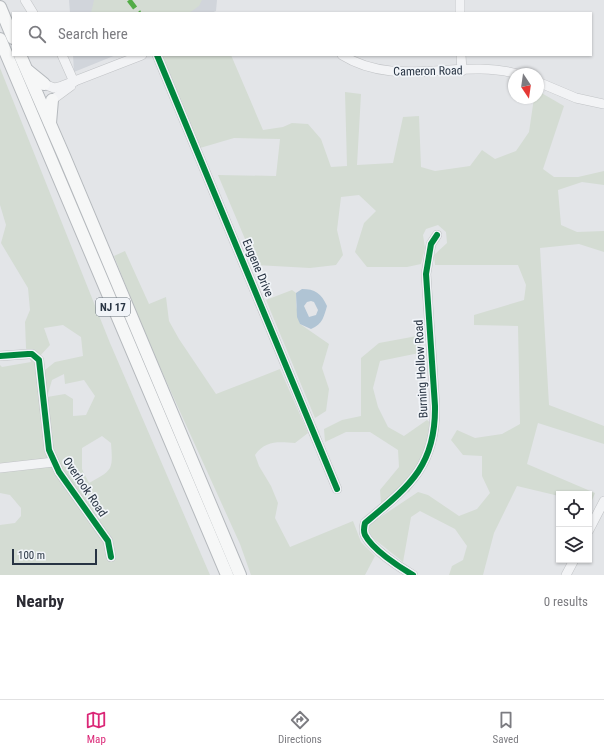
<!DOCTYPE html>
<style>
:root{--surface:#fff;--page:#f2f2f3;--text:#2b2b33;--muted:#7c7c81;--line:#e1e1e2;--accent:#db2777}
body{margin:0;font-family:"Roboto Condensed",sans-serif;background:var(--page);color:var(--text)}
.controls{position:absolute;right:12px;bottom:12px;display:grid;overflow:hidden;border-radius:0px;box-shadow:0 1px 3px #0004}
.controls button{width:36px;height:36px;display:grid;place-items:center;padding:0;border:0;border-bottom:1px solid var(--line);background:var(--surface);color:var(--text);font:20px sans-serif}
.compass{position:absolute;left:508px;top:68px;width:36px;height:36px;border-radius:50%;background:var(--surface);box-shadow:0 1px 3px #0004;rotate:167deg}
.scale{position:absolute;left:12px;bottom:10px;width:85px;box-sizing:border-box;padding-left:4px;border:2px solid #283443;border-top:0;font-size:11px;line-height:14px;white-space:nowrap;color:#283443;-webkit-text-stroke:3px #f1f4f8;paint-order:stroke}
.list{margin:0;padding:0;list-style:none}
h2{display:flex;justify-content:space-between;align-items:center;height:52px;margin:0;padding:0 16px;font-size:17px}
h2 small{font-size:13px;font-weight:400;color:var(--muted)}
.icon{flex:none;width:22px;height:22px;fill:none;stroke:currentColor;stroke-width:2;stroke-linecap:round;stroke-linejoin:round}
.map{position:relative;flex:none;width:604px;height:575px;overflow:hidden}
.search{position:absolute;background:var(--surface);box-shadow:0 1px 3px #0004;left:12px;right:12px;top:12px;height:44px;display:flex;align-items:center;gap:10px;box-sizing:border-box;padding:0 14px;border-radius:0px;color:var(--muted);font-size:15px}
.sheet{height:124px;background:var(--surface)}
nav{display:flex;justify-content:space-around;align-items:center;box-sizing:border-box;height:56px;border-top:1px solid var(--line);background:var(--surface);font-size:11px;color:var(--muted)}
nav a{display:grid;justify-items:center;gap:2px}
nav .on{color:var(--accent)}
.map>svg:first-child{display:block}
</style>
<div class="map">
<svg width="604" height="575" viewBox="0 0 604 575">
<rect width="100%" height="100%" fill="#e3e5e8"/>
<g fill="#d1d5db">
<polygon points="69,0 217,0 216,11 211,13 70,13"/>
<polygon points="73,55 116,55 74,72"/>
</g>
<g fill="#d4dcd3" fill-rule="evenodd">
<polygon points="94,0 202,0 199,6 189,13 91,13"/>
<polygon points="162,55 231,55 263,130 283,127 292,123 308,124 321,139 331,167 347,166 345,92 361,94 357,165 393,163 403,117 419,116 421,167 435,171 470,166 482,150 495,159 516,151 529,132 534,98 538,98 538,91 564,106 543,169 554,177 578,177 604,171 604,185 582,182 558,190 561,225 577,232 604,231 604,252 579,244 540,248 549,405 604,426 604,444 538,423 527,464 595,493 591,503 589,503 589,494 559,494 559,496 517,486 494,533 483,575 449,575 452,566 463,560 467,546 455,529 420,511 411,517 403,562 373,538 368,531 370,524 418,492 428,495 459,516 477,509 490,493 482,476 482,456 463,455 451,440 457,430 475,438 502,434 520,424 518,326 474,325 474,315 524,300 526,285 518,265 435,265 434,255 447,243 446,232 438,225 426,229 423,235 425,248 421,264 407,267 367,267 355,252 364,223 376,211 359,195 341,197 337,230 343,255 336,265 310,268 256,265 218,175 276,176 280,139 234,138 200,148"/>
<path d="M0,68L110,343L210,575H0V525L15,523L21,516V508L10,495L0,493V365L2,367L31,362L26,348L25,322L30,310L28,288L1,243L6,225L0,205ZM63,325L81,337L83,356L55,362L45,370L39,357L50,345L44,328ZM64,374L65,384L84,380L95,396L86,415L73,416V399L65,394L47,397L52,380ZM102,436L111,443C113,470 113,470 89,483L82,469V448Z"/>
<path d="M125,251L149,304L166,297L169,321L179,339L216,394L280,369L308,433L295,443C278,442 266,440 255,455L259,466L271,486L278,503L275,518L290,547L353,521L361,542L375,556L365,575H251L240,544L148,341L114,256Z"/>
<polygon points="292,290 296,293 296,305 300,324 329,344 322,368 329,389 326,411 315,418 266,300"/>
<polygon points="417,336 424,352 380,361 373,388 378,407 388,427 404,436 427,420 439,430 431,457 409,492 381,503 380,490 399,467 398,450 370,432 346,432 325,442 324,429 342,420 361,416 361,358 379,343"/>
</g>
<path fill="#b0c4d4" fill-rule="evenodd" d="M302,289C315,289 321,293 327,306C324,316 323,324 311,329L300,324L297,317L296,293ZM311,301L314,302L318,310L316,315L309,317L304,306L307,302Z"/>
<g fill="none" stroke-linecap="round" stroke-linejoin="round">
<g stroke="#c1c3c6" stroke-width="10">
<g id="minor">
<polyline points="25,0 33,13"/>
<polyline points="460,0 460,13"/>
<polyline points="62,55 74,82"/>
<polyline points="157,55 337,489"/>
<path d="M342,55C396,89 460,58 518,74"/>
<polyline points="461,55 462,71"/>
<polyline points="538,82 576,98 604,104"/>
<polyline points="44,84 54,88 62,86 142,55"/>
<polyline points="52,100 71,86"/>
<polyline points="0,356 28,354 32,354 39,360 49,450 59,472 108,541 111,557"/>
<polyline points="0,468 54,462"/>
<polyline points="589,530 604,501"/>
<path d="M413,575C399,567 372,549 365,535C363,531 364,527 365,523C408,487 436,467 435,406L426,274L431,244L437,235"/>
<polyline points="566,575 574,560"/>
</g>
</g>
<g stroke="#b5b9bd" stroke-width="14">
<g id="highway">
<polyline points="0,7 13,38"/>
<polyline points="0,39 227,575"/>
<polyline points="20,55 64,156 240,575"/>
<polyline points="28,71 44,84"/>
<polyline points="50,123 52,100"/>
</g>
</g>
<use href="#minor" stroke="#f2f3f5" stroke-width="9"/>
<use href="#highway" stroke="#f6f7f7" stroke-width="12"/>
<polyline stroke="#53ac47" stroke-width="5" stroke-dasharray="10 5" stroke-linecap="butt" points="129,0 139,13"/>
<g stroke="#f1f4f8" stroke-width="8">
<g id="cycleway">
<polyline points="157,55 337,489"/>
<polyline points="0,356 28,354 32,354 39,360 49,450 59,472 108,541 111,557"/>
<path d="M413,575C399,567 372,549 365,535C363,531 364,527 365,523C408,487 436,467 435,406L426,274L431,244L437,235"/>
</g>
</g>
<use href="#cycleway" stroke="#00873e" stroke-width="6"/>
</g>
<g text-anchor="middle" stroke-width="3.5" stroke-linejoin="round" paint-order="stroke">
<rect fill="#f1f4f8" stroke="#646e79" stroke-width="1" x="96" y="298" width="34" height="18" rx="3"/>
<g font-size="11" font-weight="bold" fill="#283443">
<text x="113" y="311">NJ 17</text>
</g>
<g font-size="12" fill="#283443" stroke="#f1f4f8">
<text transform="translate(428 71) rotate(-1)" y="4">Cameron Road</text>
<text transform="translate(258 268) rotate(67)" y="4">Eugene Drive</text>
<text transform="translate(421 369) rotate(-93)" y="4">Burning Hollow Road</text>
<text transform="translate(85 487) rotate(56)" y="4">Overlook Road</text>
</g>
</g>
</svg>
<div class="controls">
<button><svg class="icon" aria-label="locate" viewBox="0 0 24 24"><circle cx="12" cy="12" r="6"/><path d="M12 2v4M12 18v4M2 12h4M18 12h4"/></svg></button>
<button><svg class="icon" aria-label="layers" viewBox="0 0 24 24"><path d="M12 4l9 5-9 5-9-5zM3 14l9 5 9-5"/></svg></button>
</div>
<svg class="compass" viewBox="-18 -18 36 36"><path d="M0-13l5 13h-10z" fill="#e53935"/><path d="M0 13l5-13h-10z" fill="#7c7c81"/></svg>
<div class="scale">100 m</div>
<div class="search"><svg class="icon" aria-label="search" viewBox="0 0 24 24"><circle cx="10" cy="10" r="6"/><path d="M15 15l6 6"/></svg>Search here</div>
</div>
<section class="sheet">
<h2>Nearby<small>0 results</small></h2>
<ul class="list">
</ul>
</section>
<nav>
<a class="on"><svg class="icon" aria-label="map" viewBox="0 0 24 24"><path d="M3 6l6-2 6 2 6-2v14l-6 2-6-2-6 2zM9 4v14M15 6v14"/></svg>Map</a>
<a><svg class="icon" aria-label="directions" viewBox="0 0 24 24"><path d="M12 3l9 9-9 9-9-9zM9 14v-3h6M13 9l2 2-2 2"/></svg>Directions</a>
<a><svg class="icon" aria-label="saved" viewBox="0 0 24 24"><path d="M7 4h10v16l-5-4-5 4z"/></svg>Saved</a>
</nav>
